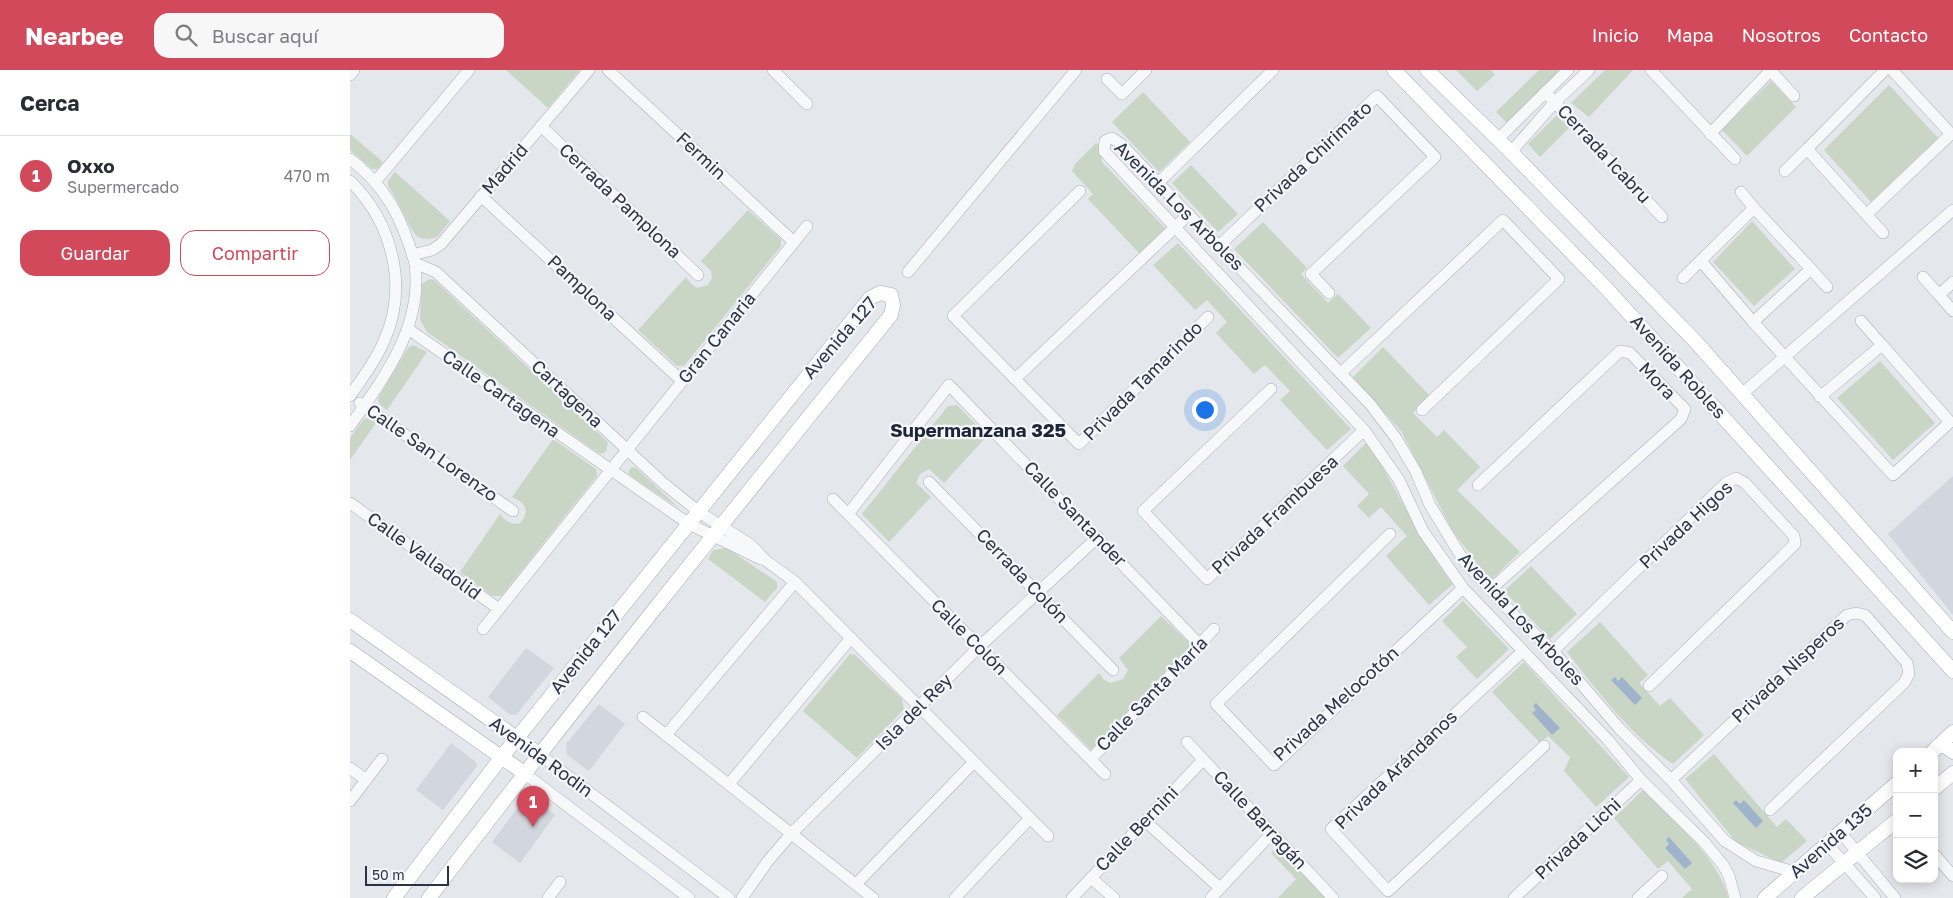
<!DOCTYPE html>
<html lang="es">
<meta charset="utf-8">
<style>
:root{--surface:#fff;--page:#f7f7f7;--text:#2b2b33;--muted:#7c7c81;--line:#e1e1e2;--accent:#d1495b}
body{margin:0;font-family:"Golos Text",sans-serif;background:var(--page);color:var(--text)}
.controls{position:absolute;right:15px;bottom:15px;display:grid;overflow:hidden;border-radius:10px;box-shadow:0 2px 12px #0003}
.controls button{width:45px;height:45px;display:grid;place-items:center;padding:0;border:0;border-bottom:1px solid var(--line);background:var(--surface);color:var(--text);font:25px sans-serif}
.scale{position:absolute;left:15px;bottom:12px;width:84px;box-sizing:border-box;padding-left:5px;border:2px solid #2b3445;border-top:0;font-size:14px;line-height:18px;white-space:nowrap;color:#2b3445;-webkit-text-stroke:4px #f4f6f9;paint-order:stroke}
.you{position:absolute;left:854px;top:339px;width:18px;height:18px;margin:-12px;border:4px solid #fff;border-radius:50%;background:#1a73e8;box-shadow:0 0 0 8px #1a73e833}
.badge{display:grid;place-items:center;width:32px;height:32px;border-radius:50%;background:var(--accent);color:#fff;font-size:16px;font-weight:700}
.pin{position:absolute;translate:-50% -41px;filter:drop-shadow(0 1px 2px #0008)}
.pin::after{content:'';position:absolute;top:26px;width:18px;height:15px;background:inherit;clip-path:polygon(0 0,100% 0,50% 100%)}
.list{margin:0;padding:0;list-style:none}
h2{display:flex;justify-content:space-between;align-items:center;height:65px;margin:0;padding:0 20px;font-size:21px}
h2 small{font-size:16px;font-weight:400;color:var(--muted)}
.list li{display:grid;grid-template-columns:32px 1fr auto;gap:15px;align-items:center;box-sizing:border-box;height:80px;padding:0 20px;border-top:1px solid var(--line)}
.list b{display:block;font-size:19px;white-space:nowrap}
.list p{margin:0;font-size:16px;white-space:nowrap;color:var(--muted)}
.list em{font-size:16px;font-style:normal;color:var(--muted)}
.actions{display:flex;gap:10px;padding:15px 20px}
.actions a{flex:1;padding:11px 0;border:1px solid var(--accent);border-radius:15px;text-align:center;font-size:18px;color:var(--accent)}
.actions .main{background:var(--accent);color:#fff}
.icon{flex:none;width:28px;height:28px;fill:none;stroke:currentColor;stroke-width:2;stroke-linecap:round;stroke-linejoin:round}
.map{position:relative;flex:none;width:1603px;height:828px;overflow:hidden}
header{display:flex;align-items:center;gap:30px;box-sizing:border-box;height:70px;padding:0 25px;background:var(--accent);color:#fff}
header strong{font-size:24px}
nav{display:flex;gap:28px;margin-inline-start:auto;font-size:18px}
.search{width:350px;height:45px;background:var(--page);display:flex;align-items:center;gap:12px;box-sizing:border-box;padding:0 18px;border-radius:15px;color:var(--muted);font-size:19px}
main{display:flex}
aside{flex:1;background:var(--surface)}
.map>svg:first-child{display:block}
</style>
<header>
<strong>Nearbee</strong>
<div class="search"><svg class="icon" aria-label="search" viewBox="0 0 24 24"><circle cx="10" cy="10" r="6"/><path d="M15 15l6 6"/></svg>Buscar aquí</div>
<nav><a>Inicio</a><a>Mapa</a><a>Nosotros</a><a>Contacto</a></nav>
</header>
<main>
<aside>
<h2>Cerca<small></small></h2>
<ul class="list">
<li><span class="badge">1</span><div><b>Oxxo</b><p>Supermercado</p></div><em>470 m</em></li>
</ul>
<div class="actions"><a class="main">Guardar</a><a>Compartir</a></div>
</aside>
<div class="map">
<svg width="1603" height="828" viewBox="0 0 1603 828">
<rect width="100%" height="100%" fill="#e4e7ec"/>
<g fill="#d2d6de">
<polygon points="1603,406 1603,545 1538,464"/>
<polygon points="176,578 204,598 166,645 160,645 138,627"/>
<polygon points="249,634 275,654 239,701 217,685 216,674"/>
<polygon points="101,673 126,692 127,696 93,740 66,720"/>
<polygon points="181,726 205,745 170,793 142,772 175,728"/>
</g>
<g fill="#c9d6c5" fill-rule="evenodd">
<polygon points="156,0 230,0 198,38"/>
<polygon points="1106,0 1141,0 1145,5 1127,21"/>
<polygon points="1189,0 1212,0 1159,55 1146,42"/>
<polygon points="1255,0 1283,0 1239,47 1221,33"/>
<polygon points="1421,11 1446,37 1397,86 1372,60"/>
<polygon points="1539,15 1588,68 1521,132 1474,80"/>
<polygon points="793,22 840,72 809,102 762,52"/>
<polygon points="1207,45 1219,58 1190,87 1178,74"/>
<polygon points="0,64 33,92 28,99 22,99 0,80"/>
<polygon points="746,73 750,76 752,92 816,159 790,184 738,129 743,124 722,101 725,94"/>
<polygon points="841,95 888,144 868,162 822,113"/>
<path d="M45,102L100,151L87,167C81,169 74,170 68,167C62,164 45,125 38,116V111Z"/>
<polygon points="398,140 431,169 431,176 334,296 327,296 288,260 336,207 340,213 347,218 358,215 362,208 361,201 351,191"/>
<polygon points="1402,151 1445,199 1404,236 1363,192"/>
<polygon points="913,152 957,198 951,204 978,233 988,224 1021,258 988,288 884,179"/>
<polygon points="828,173 1001,359 977,380 930,330 940,321 915,295 904,304 866,263 877,252 857,230 845,240 803,195"/>
<polygon points="79,209 84,210 258,372 256,381 252,384 247,382 77,262 70,250 72,214"/>
<polygon points="63,275 77,282 37,340 29,334 28,328 58,278"/>
<polygon points="1033,277 1079,325 1063,343 1087,367 1094,360 1130,397 1107,420 1170,482 1140,511 1102,460 1051,361 1003,307"/>
<polygon points="1530,291 1585,353 1543,390 1487,328"/>
<polygon points="607,335 637,366 594,413 579,399 570,404 566,413 581,427 539,472 512,444 598,336"/>
<polygon points="19,348 26,353 0,390 0,368 14,349"/>
<path d="M203,369L246,399L247,406L151,526H142L110,502L150,444C156,452 160,454 169,454C181,443 176,432 162,427Z"/>
<path d="M1017,372C1048,419 1069,470 1103,514L1079,535L1036,486L1057,466L1031,437L1019,448L1007,436L1019,424L993,396Z"/>
<polygon points="282,397 286,398 330,439 281,406 278,402"/>
<polygon points="377,478 427,512 427,518 415,532 358,489 363,480"/>
<polygon points="1181,496 1227,544 1200,569 1154,521"/>
<polygon points="1113,531 1159,579 1127,609 1106,587 1117,577 1092,551"/>
<polygon points="811,546 841,575 741,680 707,645 749,603 754,610 761,613 773,609 778,600 769,588"/>
<path d="M1250,552L1298,605L1289,613L1310,636L1320,628L1354,665L1323,694C1280,665 1248,622 1217,582Z"/>
<polygon points="500,584 505,585 552,629 554,639 507,688 453,641"/>
<path d="M1174,592L1279,707L1246,737L1214,701L1220,687L1198,666L1190,673L1142,622ZM1186,640L1209,658L1202,664L1183,644Z"/>
<polygon points="1364,684 1427,757 1436,749 1457,771 1431,793 1386,772 1335,709"/>
<path d="M1294,719C1320,746 1371,791 1378,828H1332L1342,819L1318,791L1308,799L1264,748Z"/>
<polygon points="927,777 975,828 928,828 946,809 921,783"/>
</g>
<g fill="#9fb4cc">
<polygon points="1265,607 1268,611 1272,607 1292,628 1285,635 1261,610"/>
<polygon points="1186,633 1210,658 1202,665 1182,643 1186,640 1183,636"/>
<polygon points="1386,730 1390,734 1394,730 1413,751 1406,758 1383,733"/>
<polygon points="1319,767 1342,793 1335,799 1315,778 1319,774 1316,770"/>
</g>
<g fill="none" stroke-linecap="round" stroke-linejoin="round">
<g stroke="#a9aeb7" stroke-width="12">
<g id="minor">
<polyline points="258,0 444,172"/>
<polyline points="423,0 457,34"/>
<polyline points="1301,0 1385,89"/>
<polyline points="1420,0 1444,26"/>
<polyline points="0,5 4,0"/>
<polyline points="757,9 772,24 796,0"/>
<polyline points="1195,22 1312,147"/>
<polyline points="191,56 348,205"/>
<polyline points="1360,64 1420,1"/>
<polyline points="1148,69 1218,0"/>
<polyline points="1161,82 1205,32 1239,0"/>
<path d="M0,89C25,108 43,132 54,161C58,172 63,183 65,194C73,257 34,308 0,356"/>
<polyline points="1435,101 1457,79"/>
<path d="M0,111C42,152 59,216 34,271C26,291 12,308 0,326"/>
<polyline points="25,112 119,0"/>
<polyline points="809,112 923,0"/>
<polyline points="730,121 603,246 729,374 858,247"/>
<polyline points="1391,122 1404,138"/>
<polyline points="131,126 332,311"/>
<polyline points="1517,144 1601,64 1542,0"/>
<polyline points="1533,163 1457,79 1535,0"/>
<polyline points="870,175 1027,26 1085,87 961,204 979,223"/>
<polyline points="62,185 82,180 91,174 239,0"/>
<polyline points="65,193 86,202 313,413 349,442 401,475 415,490 445,512 698,766"/>
<polyline points="1461,199 1477,217"/>
<polyline points="558,202 726,0"/>
<polyline points="1573,207 1589,225"/>
<polyline points="1333,208 1404,138 1461,199 1403,252 1351,191"/>
<polyline points="1603,212 1589,225 1603,241"/>
<polyline points="1511,251 1532,275"/>
<polyline points="1403,252 1543,405 1600,352 1532,275 1470,327"/>
<polyline points="58,259 339,454 411,489"/>
<polyline points="991,303 1153,150 1209,209 1072,340"/>
<polyline points="665,309 839,144"/>
<polyline points="921,319 793,441 857,509 1014,360"/>
<polyline points="1392,324 1603,140"/>
<polyline points="10,333 163,441"/>
<polyline points="579,412 763,600"/>
<polyline points="1128,415 1270,281 1280,283 1335,339 1331,349 1141,519"/>
<polyline points="483,429 755,704"/>
<polyline points="0,433 149,539"/>
<polyline points="498,444 599,315 849,574"/>
<polyline points="1040,464 866,634 924,695 1113,518"/>
<polyline points="133,559 457,156"/>
<polyline points="1203,581 1376,413 1386,408 1395,413 1444,466 1445,474 1299,616"/>
<polyline points="1172,582 981,759 1038,821 1194,676"/>
<polyline points="293,647 523,828"/>
<polyline points="316,665 445,512"/>
<polyline points="837,672 983,828"/>
<polyline points="189,684 379,828"/>
<polyline points="741,689 864,559"/>
<polyline points="0,698 16,710"/>
<polyline points="174,703 339,828"/>
<polyline points="1321,710 1497,545 1506,543 1515,545 1557,593 1559,604 1554,613 1420,740"/>
<polyline points="379,714 501,568"/>
<polyline points="0,731 32,689"/>
<polyline points="795,751 870,818"/>
<polyline points="1491,763 1545,828"/>
<polyline points="1478,775 1525,828"/>
<polyline points="1584,784 1603,806"/>
<polyline points="741,808 764,828"/>
<polyline points="506,814 624,692"/>
<polyline points="198,828 210,812"/>
<polyline points="392,828 418,791 441,764 629,577 748,467"/>
<polyline points="605,828 680,748"/>
<polyline points="722,828 853,690"/>
<polyline points="861,828 922,763"/>
<polyline points="1164,828 1291,710"/>
<polyline points="1288,828 1312,806"/>
<polyline points="1385,828 1379,806 1373,795 1355,773 1291,710 1258,670 1113,518 1073,461 1049,410 1014,360 754,81 755,71 762,68 771,74 1020,334 1046,368 1066,402 1080,435 1114,491 1161,542 1203,581 1269,658 1321,710 1375,771 1406,791 1445,802"/>
</g>
</g>
<g stroke="#a3abb8" stroke-width="15">
<g id="major">
<polyline points="1044,0 1257,219 1603,601"/>
<polyline points="1077,0 1161,82 1346,272 1603,562"/>
<polyline points="0,550 189,684"/>
<polyline points="0,581 174,703"/>
<polyline points="1588,676 1595,676 1603,682"/>
<polyline points="1582,682 1603,662"/>
<polyline points="1584,719 1603,703"/>
<path d="M44,828L151,688L520,228L530,223L541,225L543,235L541,245C385,438 229,631 79,828"/>
<polyline points="1415,828 1547,713"/>
<polyline points="1452,828 1547,750"/>
</g>
</g>
<use href="#minor" stroke="#f7f8fa" stroke-width="11"/>
<use href="#major" stroke="#fff" stroke-width="14"/>
</g>
<g text-anchor="middle" stroke-width="4.5" stroke-linejoin="round" paint-order="stroke">
<g font-size="18" fill="#2b3445" stroke="#f4f6f9">
<text transform="translate(1254 84) rotate(47)" y="6">Cerrada Icabru</text>
<text transform="translate(351 86) rotate(43)" y="6">Fermin</text>
<text transform="translate(963 87) rotate(-43)" y="6">Privada Chirimato</text>
<text transform="translate(155 99) rotate(-49)" y="6">Madrid</text>
<text transform="translate(270 131) rotate(43)" y="6">Cerrada Pamplona</text>
<text transform="translate(829 136) rotate(45)" y="6">Avenida Los Arboles</text>
<text transform="translate(232 218) rotate(43)" y="6">Pamplona</text>
<text transform="translate(367 268) rotate(-51)" y="6">Gran Canaria</text>
<text transform="translate(490 268) rotate(-49)" y="6">Avenida 127</text>
<text transform="translate(1328 297) rotate(48)" y="6">Avenida Robles</text>
<text transform="translate(793 311) rotate(-45)" y="6">Privada Tamarindo</text>
<text transform="translate(1307 311) rotate(46)" y="6">Mora</text>
<text transform="translate(151 324) rotate(35)" y="6">Calle Cartagena</text>
<text transform="translate(217 324) rotate(43)" y="6">Cartagena</text>
<text transform="translate(82 383) rotate(35)" y="6">Calle San Lorenzo</text>
<text transform="translate(725 444) rotate(46)" y="6">Calle Santander</text>
<text transform="translate(925 445) rotate(-43)" y="6">Privada Frambuesa</text>
<text transform="translate(1336 455) rotate(-43)" y="6">Privada Higos</text>
<text transform="translate(74 486) rotate(36)" y="6">Calle Valladolid</text>
<text transform="translate(672 506) rotate(46)" y="6">Cerrada Colón</text>
<text transform="translate(1171 549) rotate(47)" y="6">Avenida Los Arboles</text>
<text transform="translate(619 567) rotate(45)" y="6">Calle Colón</text>
<text transform="translate(236 582) rotate(-51)" y="6">Avenida 127</text>
<text transform="translate(1438 600) rotate(-43)" y="6">Privada Nisperos</text>
<text transform="translate(802 624) rotate(-46)" y="6">Calle Santa María</text>
<text transform="translate(986 634) rotate(-42)" y="6">Privada Melocotón</text>
<text transform="translate(564 642) rotate(-45)" y="6">Isla del Rey</text>
<text transform="translate(191 687) rotate(36)" y="6">Avenida Rodin</text>
<text transform="translate(1046 700) rotate(-44)" y="6">Privada Arándanos</text>
<text transform="translate(910 750) rotate(47)" y="6">Calle Barragán</text>
<text transform="translate(787 759) rotate(-46)" y="6">Calle Bernini</text>
<text transform="translate(1228 769) rotate(-43)" y="6">Privada Lichi</text>
<text transform="translate(1481 771) rotate(-41)" y="6">Avenida 135</text>
</g>
<g font-size="19" font-weight="bold" fill="#1d2536" stroke="#f4f6f9">
<text x="628" y="367">Supermanzana 325</text>
</g>
</g>
</svg>
<div class="controls">
<button>+</button>
<button>−</button>
<button><svg class="icon" aria-label="layers" viewBox="0 0 24 24"><path d="M12 4l9 5-9 5-9-5zM3 14l9 5 9-5"/></svg></button>
</div>
<div class="scale">50 m</div>
<div class="you"></div>
<div class="pin badge" style="left:183px;top:757px">1</div>
</div>
</main>
